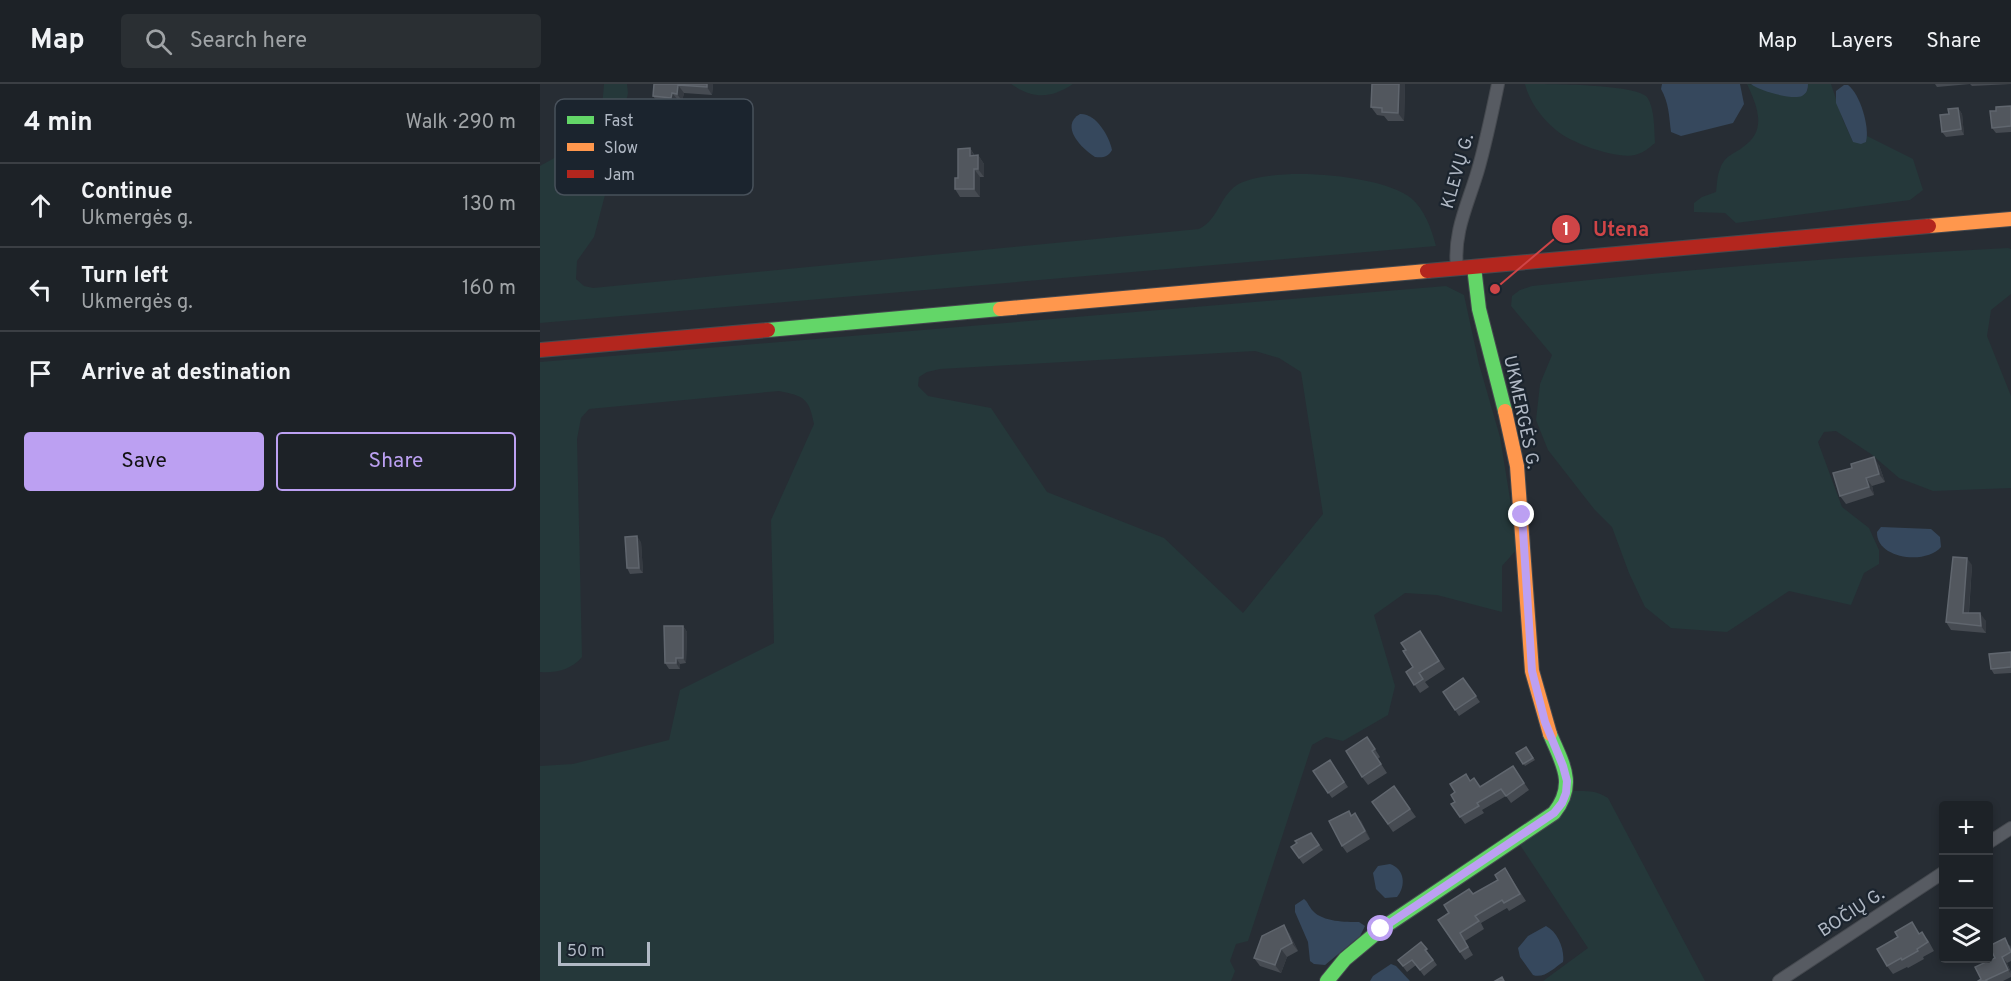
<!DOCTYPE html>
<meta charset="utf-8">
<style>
:root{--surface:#1d2227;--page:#2a2f33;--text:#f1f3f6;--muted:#a0a4a7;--line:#3b3f44;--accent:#bca0f2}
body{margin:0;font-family:Overpass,sans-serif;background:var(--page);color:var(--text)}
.controls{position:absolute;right:18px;bottom:18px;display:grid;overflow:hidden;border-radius:6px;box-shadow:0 3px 9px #0003}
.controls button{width:54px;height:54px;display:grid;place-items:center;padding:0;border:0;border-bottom:2px solid var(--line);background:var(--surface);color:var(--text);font:30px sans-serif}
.scale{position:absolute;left:18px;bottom:15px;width:92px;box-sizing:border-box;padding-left:6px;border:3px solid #b1b9c5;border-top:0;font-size:16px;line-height:21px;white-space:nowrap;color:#b1b9c5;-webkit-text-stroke:4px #1b242e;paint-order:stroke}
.stop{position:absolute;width:18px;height:18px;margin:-14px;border:4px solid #bca0f2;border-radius:50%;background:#fff}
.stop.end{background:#bca0f2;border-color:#fff;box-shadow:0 2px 6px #0008}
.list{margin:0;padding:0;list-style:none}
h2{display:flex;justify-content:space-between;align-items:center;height:78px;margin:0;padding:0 24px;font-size:26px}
h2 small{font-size:20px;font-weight:400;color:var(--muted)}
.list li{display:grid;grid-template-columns:39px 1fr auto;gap:18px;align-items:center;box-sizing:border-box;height:84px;padding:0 24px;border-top:2px solid var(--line)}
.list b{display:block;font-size:22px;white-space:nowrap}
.list p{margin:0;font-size:20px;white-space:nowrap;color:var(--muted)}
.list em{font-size:20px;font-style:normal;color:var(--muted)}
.actions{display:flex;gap:12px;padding:18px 24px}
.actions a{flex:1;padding:14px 0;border:2px solid var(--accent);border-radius:6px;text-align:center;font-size:21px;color:var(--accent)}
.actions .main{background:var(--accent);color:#111}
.icon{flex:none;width:33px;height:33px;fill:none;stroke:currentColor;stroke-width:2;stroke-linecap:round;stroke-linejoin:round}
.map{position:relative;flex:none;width:1471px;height:897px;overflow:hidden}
header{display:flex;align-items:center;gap:36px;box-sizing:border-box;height:84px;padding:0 30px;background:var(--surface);border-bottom:2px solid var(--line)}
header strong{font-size:28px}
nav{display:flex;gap:33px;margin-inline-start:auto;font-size:21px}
.search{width:420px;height:54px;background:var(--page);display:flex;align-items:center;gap:15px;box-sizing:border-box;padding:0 21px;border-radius:6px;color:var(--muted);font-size:22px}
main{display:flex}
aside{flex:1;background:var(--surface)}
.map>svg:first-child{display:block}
</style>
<header>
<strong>Map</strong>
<div class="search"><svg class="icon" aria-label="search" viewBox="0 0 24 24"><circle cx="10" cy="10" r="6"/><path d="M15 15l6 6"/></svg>Search here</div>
<nav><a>Map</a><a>Layers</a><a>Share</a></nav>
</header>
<main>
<aside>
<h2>4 min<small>Walk · 290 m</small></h2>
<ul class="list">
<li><svg class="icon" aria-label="ahead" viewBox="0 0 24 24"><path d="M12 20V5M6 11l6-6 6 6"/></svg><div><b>Continue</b><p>Ukmergės g.</p></div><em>130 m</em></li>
<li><svg class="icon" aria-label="left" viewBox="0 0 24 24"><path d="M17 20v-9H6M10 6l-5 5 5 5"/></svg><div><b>Turn left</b><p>Ukmergės g.</p></div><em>160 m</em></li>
<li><svg class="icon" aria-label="arrive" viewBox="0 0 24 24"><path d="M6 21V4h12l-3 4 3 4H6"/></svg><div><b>Arrive at destination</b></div></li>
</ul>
<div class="actions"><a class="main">Save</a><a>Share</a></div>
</aside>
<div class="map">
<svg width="1471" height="897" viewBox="0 0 1471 897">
<rect width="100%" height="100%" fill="#272d34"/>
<g fill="#25383a" fill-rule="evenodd">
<path d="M64,0H87L88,9L71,88L54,153L37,177L36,195L44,202L53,204L659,145C679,135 679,113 697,101C730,81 841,90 871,114C885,126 891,144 896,162L0,239V82C15,73 47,59 55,43C62,31 63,13 64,0Z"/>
<path d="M471,0H533C510,15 493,15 471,0Z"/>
<path d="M985,0C1009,0 1095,0 1107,13C1115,25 1114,45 1115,59C1109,64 1103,69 1095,71C1075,75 1031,59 1016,46C1002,35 989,17 985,0Z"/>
<path d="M1207,0L1268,6V0H1291L1303,36L1313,58H1326L1327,52L1373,75L1383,106L1370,116L1196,139L1185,129L1154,128V119L1162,113L1176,108C1177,101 1177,92 1180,85C1185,71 1193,71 1203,63C1228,46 1217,22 1207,0Z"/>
<path d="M1468,164L1471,165V210L1451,226L1447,252L1471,312V404L1393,407L1359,394L1331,370L1296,347L1284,348L1278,358L1302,423L1329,444L1339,466V480L1324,489L1311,521L1249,507L1187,548L1131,544L1105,523L1089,489L1072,443L1054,425L1008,366L996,336L1000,300L1012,271L971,222L972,212L980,206L992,202C1151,185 1309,172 1468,164Z"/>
<path d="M906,202L924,211L939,280L960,353L978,464L962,482V528L897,511L865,509L834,531L855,602L848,631L803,657L786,653L772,661L708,857L696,860L690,877L695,887L691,897H0V682L33,680L129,656L140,606L234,559L231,436L274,340C269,314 264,312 239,307L49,325L41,334L37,355L42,573C31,586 16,589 0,588V278ZM715,267L739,274L761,288L783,430L703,529L624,454L507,408L451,324L388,312L378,302L379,293L387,288L400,285Z"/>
<path d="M1032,707C1046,707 1056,706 1068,714L1165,897H1003L1048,864L978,758Z"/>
</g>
<g fill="#36485d">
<path d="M1122,0H1200L1204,20L1193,39L1141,52L1131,48C1129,32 1129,19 1121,5Z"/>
<path d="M1211,0H1268C1268,5 1267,9 1262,12C1252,16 1219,7 1211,0Z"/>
<path d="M1304,1H1308C1320,10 1330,43 1326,58L1321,60L1313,58L1296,19V7Z"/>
<path d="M540,30C556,29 569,52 572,66C568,73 563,74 555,73C542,65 519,42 540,30Z"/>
<path d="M1341,443L1391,445L1400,453L1401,463C1386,481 1336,475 1337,448Z"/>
<path d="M850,780C865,785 866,802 857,813L845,814L836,805L833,789L838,782Z"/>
<path d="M764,815C768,818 769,823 773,827C783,838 806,838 819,838L825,842L820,852L785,881L774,880L770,877L768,858L755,828V821Z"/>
<path d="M1006,842C1018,848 1025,866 1023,878C1014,884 1004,895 993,891L980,873L978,864L988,852Z"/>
<polygon points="851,880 856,882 870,897 830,897 833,892"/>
</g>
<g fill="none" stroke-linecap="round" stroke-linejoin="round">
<g stroke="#45494f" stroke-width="14">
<g id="street">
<path d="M917,184C913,148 928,120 938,86C946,58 952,29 958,0"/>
<polyline points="1448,759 1471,744"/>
<polyline points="1239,897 1404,788"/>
</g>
</g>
<g stroke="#45494f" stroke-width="16">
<g id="fast">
<polyline points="934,183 939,225 965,327"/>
<polyline points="228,246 460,225"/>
<path d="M787,897L805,875L841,845L1014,729C1037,700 1022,679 1010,650"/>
</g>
</g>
<g stroke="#45494f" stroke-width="16">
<g id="slow">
<polyline points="1389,142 1471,135"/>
<polyline points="460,225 887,187"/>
<polyline points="965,327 977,382 992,587 1010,650"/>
</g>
</g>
<g stroke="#45494f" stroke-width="16">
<g id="jam">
<polyline points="887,187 1389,142"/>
<polyline points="0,266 228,246"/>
</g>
</g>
<use href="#street" stroke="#575b62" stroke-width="12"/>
<use href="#fast" stroke="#63d668" stroke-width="14"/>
<use href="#slow" stroke="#ff974d" stroke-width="14"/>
<use href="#jam" stroke="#b3261e" stroke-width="14"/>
</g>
<g fill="#464b52">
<polygon points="114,0 173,0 172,11 144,9 142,17 138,16 137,22 118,19 113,12"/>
<polygon points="832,0 865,0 864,37 848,37 844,32 837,31 831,23"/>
<polygon points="1395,0 1471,0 1432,2 1430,0 1397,3"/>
<polygon points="1471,23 1471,48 1456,49 1452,44"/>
<polygon points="1418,24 1422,30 1424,51 1406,53 1402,48 1409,30"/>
<polygon points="430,64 435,72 438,71 444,80 444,93 440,93 440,113 420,113 415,105"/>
<polygon points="1339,381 1345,398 1332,402 1334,411 1306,420 1300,412"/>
<polygon points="101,458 103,489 90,490 87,484"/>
<polygon points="1432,481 1429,529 1446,537 1446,549 1411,546 1406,538"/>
<polygon points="143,542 147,548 146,579 140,580 140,585 129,585 125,579"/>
<polygon points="880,547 905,585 885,598 889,603 880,609 866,588 873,583 866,566"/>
<polygon points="1471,568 1471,589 1454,590 1451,585"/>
<polygon points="923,594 940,618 919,632 903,608"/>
<polygon points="827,653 840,673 838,675 847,689 828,701 822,693"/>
<polygon points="986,663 995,676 985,682 976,669"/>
<polygon points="790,676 808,703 792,714 773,687"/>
<polygon points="973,682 989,706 971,719 966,712 942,726 944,729 925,740 920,733 915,718 930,696 940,703"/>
<polygon points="854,702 876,733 853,748 832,718"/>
<polygon points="809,727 812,731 821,737 830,755 807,769 802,762"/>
<polygon points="771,749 783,766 763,780 751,763"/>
<polygon points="965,784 986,817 969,827 967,824 941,839 944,845 925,857 933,871 925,876 898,836 933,810 958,796"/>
<polygon points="749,849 758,867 747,873 741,889 720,882 714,874"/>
<polygon points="1379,849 1388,856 1394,867 1383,873 1384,875 1368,884 1367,883 1353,890 1347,882 1358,853"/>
<polygon points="881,858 897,881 884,892 876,881 867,888 858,876"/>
<polygon points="1470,861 1471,864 1471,877 1467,879 1471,888 1471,893 1463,897 1438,897 1441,895 1455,874"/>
</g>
<g fill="#353a41">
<polygon points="167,0 173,0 172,11 167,3"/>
<polygon points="859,0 865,0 864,37 858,29"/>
<polygon points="138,1 144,9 142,17 137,10"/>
<polygon points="132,9 138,16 137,22 131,14"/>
<polygon points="1418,24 1422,30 1424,51 1421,45"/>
<polygon points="430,64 435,73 430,72"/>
<polygon points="438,71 444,80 444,93 438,85"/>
<polygon points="434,85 440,93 440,113 434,105"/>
<polygon points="1334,373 1339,381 1345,398 1339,390"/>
<polygon points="1326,394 1332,402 1334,411 1329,403"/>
<polygon points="97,452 101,458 103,489 99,484"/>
<polygon points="1427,474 1432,481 1428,537 1423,529"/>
<polygon points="1440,529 1446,537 1446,549 1441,542"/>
<polygon points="143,542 147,548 146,579 143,574"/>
<polygon points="136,574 140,580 140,585 136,579"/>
<polygon points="815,729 821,737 830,755 825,747"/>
<polygon points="744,841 749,849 758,867 752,859"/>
<polygon points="741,865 747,873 741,889 735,881"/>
<polygon points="1462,873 1467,879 1471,890 1468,886"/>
</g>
<g fill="#52575e" stroke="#60666e" stroke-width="1.5">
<polygon points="114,0 167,0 167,3 138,1 137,10 132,9 131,14 113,12"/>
<polygon points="832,0 859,0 858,29 842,28 842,24 831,23"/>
<polygon points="1471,22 1471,42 1452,44 1450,27 1456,27 1456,23"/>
<polygon points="1418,24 1421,45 1402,48 1400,31 1409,30 1408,25"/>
<polygon points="430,64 430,72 438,71 438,85 434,85 434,105 415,105 415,94 418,94 418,65"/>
<polygon points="1334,373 1339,390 1326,394 1329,403 1300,412 1293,389 1312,384 1311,380"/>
<polygon points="97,452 99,484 87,484 85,453"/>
<polygon points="1413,473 1427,474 1423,529 1440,529 1441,542 1406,538"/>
<polygon points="124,542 143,542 143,574 136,574 136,579 125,579"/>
<polygon points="880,547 899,577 879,589 883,595 874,601 866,588 873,583 863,567 866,566 861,559"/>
<polygon points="1471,568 1471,583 1451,585 1449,570"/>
<polygon points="923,594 936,612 915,626 903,608"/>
<polygon points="827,653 835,665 832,667 841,680 822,693 806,667"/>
<polygon points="986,663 993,674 983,680 976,669"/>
<polygon points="790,676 804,698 788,709 773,687"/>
<polygon points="973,682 984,699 966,712 961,705 937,719 939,722 920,733 911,720 915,718 911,711 915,708 910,700 926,690 930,697 934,694 940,703"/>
<polygon points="854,702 870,725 848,740 832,718"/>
<polygon points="809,727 811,732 815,729 825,747 802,762 789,737"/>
<polygon points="771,749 779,761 759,774 751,763 757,759 755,757"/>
<polygon points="965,784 980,810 964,819 962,816 935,832 939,837 920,849 928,863 920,868 898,836 909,829 904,821 929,805 933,810 958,796 955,791"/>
<polygon points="1372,838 1379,850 1382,848 1388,858 1377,865 1378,867 1362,876 1361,874 1347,882 1337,865 1358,853 1355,848"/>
<polygon points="744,841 752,859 741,865 735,881 714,874 722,852"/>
<polygon points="1465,854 1471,868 1462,873 1468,886 1446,896 1447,897 1438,897 1441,895 1435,883 1455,874 1449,862"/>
<polygon points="881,858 887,865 885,866 893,876 880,886 872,876 863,882 858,876"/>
<polygon points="962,893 964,897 955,897"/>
</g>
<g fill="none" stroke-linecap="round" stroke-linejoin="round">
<polyline stroke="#bca0f2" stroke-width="8" points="841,845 1014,729 1022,719 1026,709 1027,697 1023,682 1005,638 992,587 982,431"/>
</g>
<g text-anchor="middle" stroke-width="4.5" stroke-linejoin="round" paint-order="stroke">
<g font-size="18" fill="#b1b9c5" stroke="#1b242e">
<text transform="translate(917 87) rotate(-74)" y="6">KLEVŲ G.</text>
<text transform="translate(982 328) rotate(78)" y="6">UKMERGĖS G.</text>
<text transform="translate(1311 828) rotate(-33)" y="6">BOČIŲ G.</text>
</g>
</g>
<rect x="15" y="15" width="198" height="96" rx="9" fill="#1b242e" stroke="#48515b" stroke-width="1.5"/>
<rect x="27" y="32" width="27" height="8" fill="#63d668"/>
<rect x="27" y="59" width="27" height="8" fill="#ff974d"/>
<rect x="27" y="86" width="27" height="8" fill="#b3261e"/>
<g font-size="16" fill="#b1b9c5">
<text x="64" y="42">Fast</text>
<text x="64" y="69">Slow</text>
<text x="64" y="96">Jam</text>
</g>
<path fill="none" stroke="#cf4547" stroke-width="2" d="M955 205L1026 145"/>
<g fill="#cf4547" stroke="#1b242e" stroke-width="2">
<circle cx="955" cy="205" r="6"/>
<circle cx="1026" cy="145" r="15"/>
</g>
<g font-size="18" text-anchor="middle" font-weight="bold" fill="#fff">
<text x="1026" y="151">1</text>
</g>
<g font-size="20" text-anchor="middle" font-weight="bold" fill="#cf4547" stroke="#1b242e" stroke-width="4.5" stroke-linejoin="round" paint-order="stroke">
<text x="1081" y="152">Utena</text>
</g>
</svg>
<div class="controls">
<button>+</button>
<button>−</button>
<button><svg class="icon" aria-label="layers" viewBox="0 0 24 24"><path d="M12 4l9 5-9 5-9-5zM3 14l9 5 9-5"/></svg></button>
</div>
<div class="scale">50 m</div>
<div class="stop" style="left:841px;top:845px"></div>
<div class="stop end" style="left:982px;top:431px"></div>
</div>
</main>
